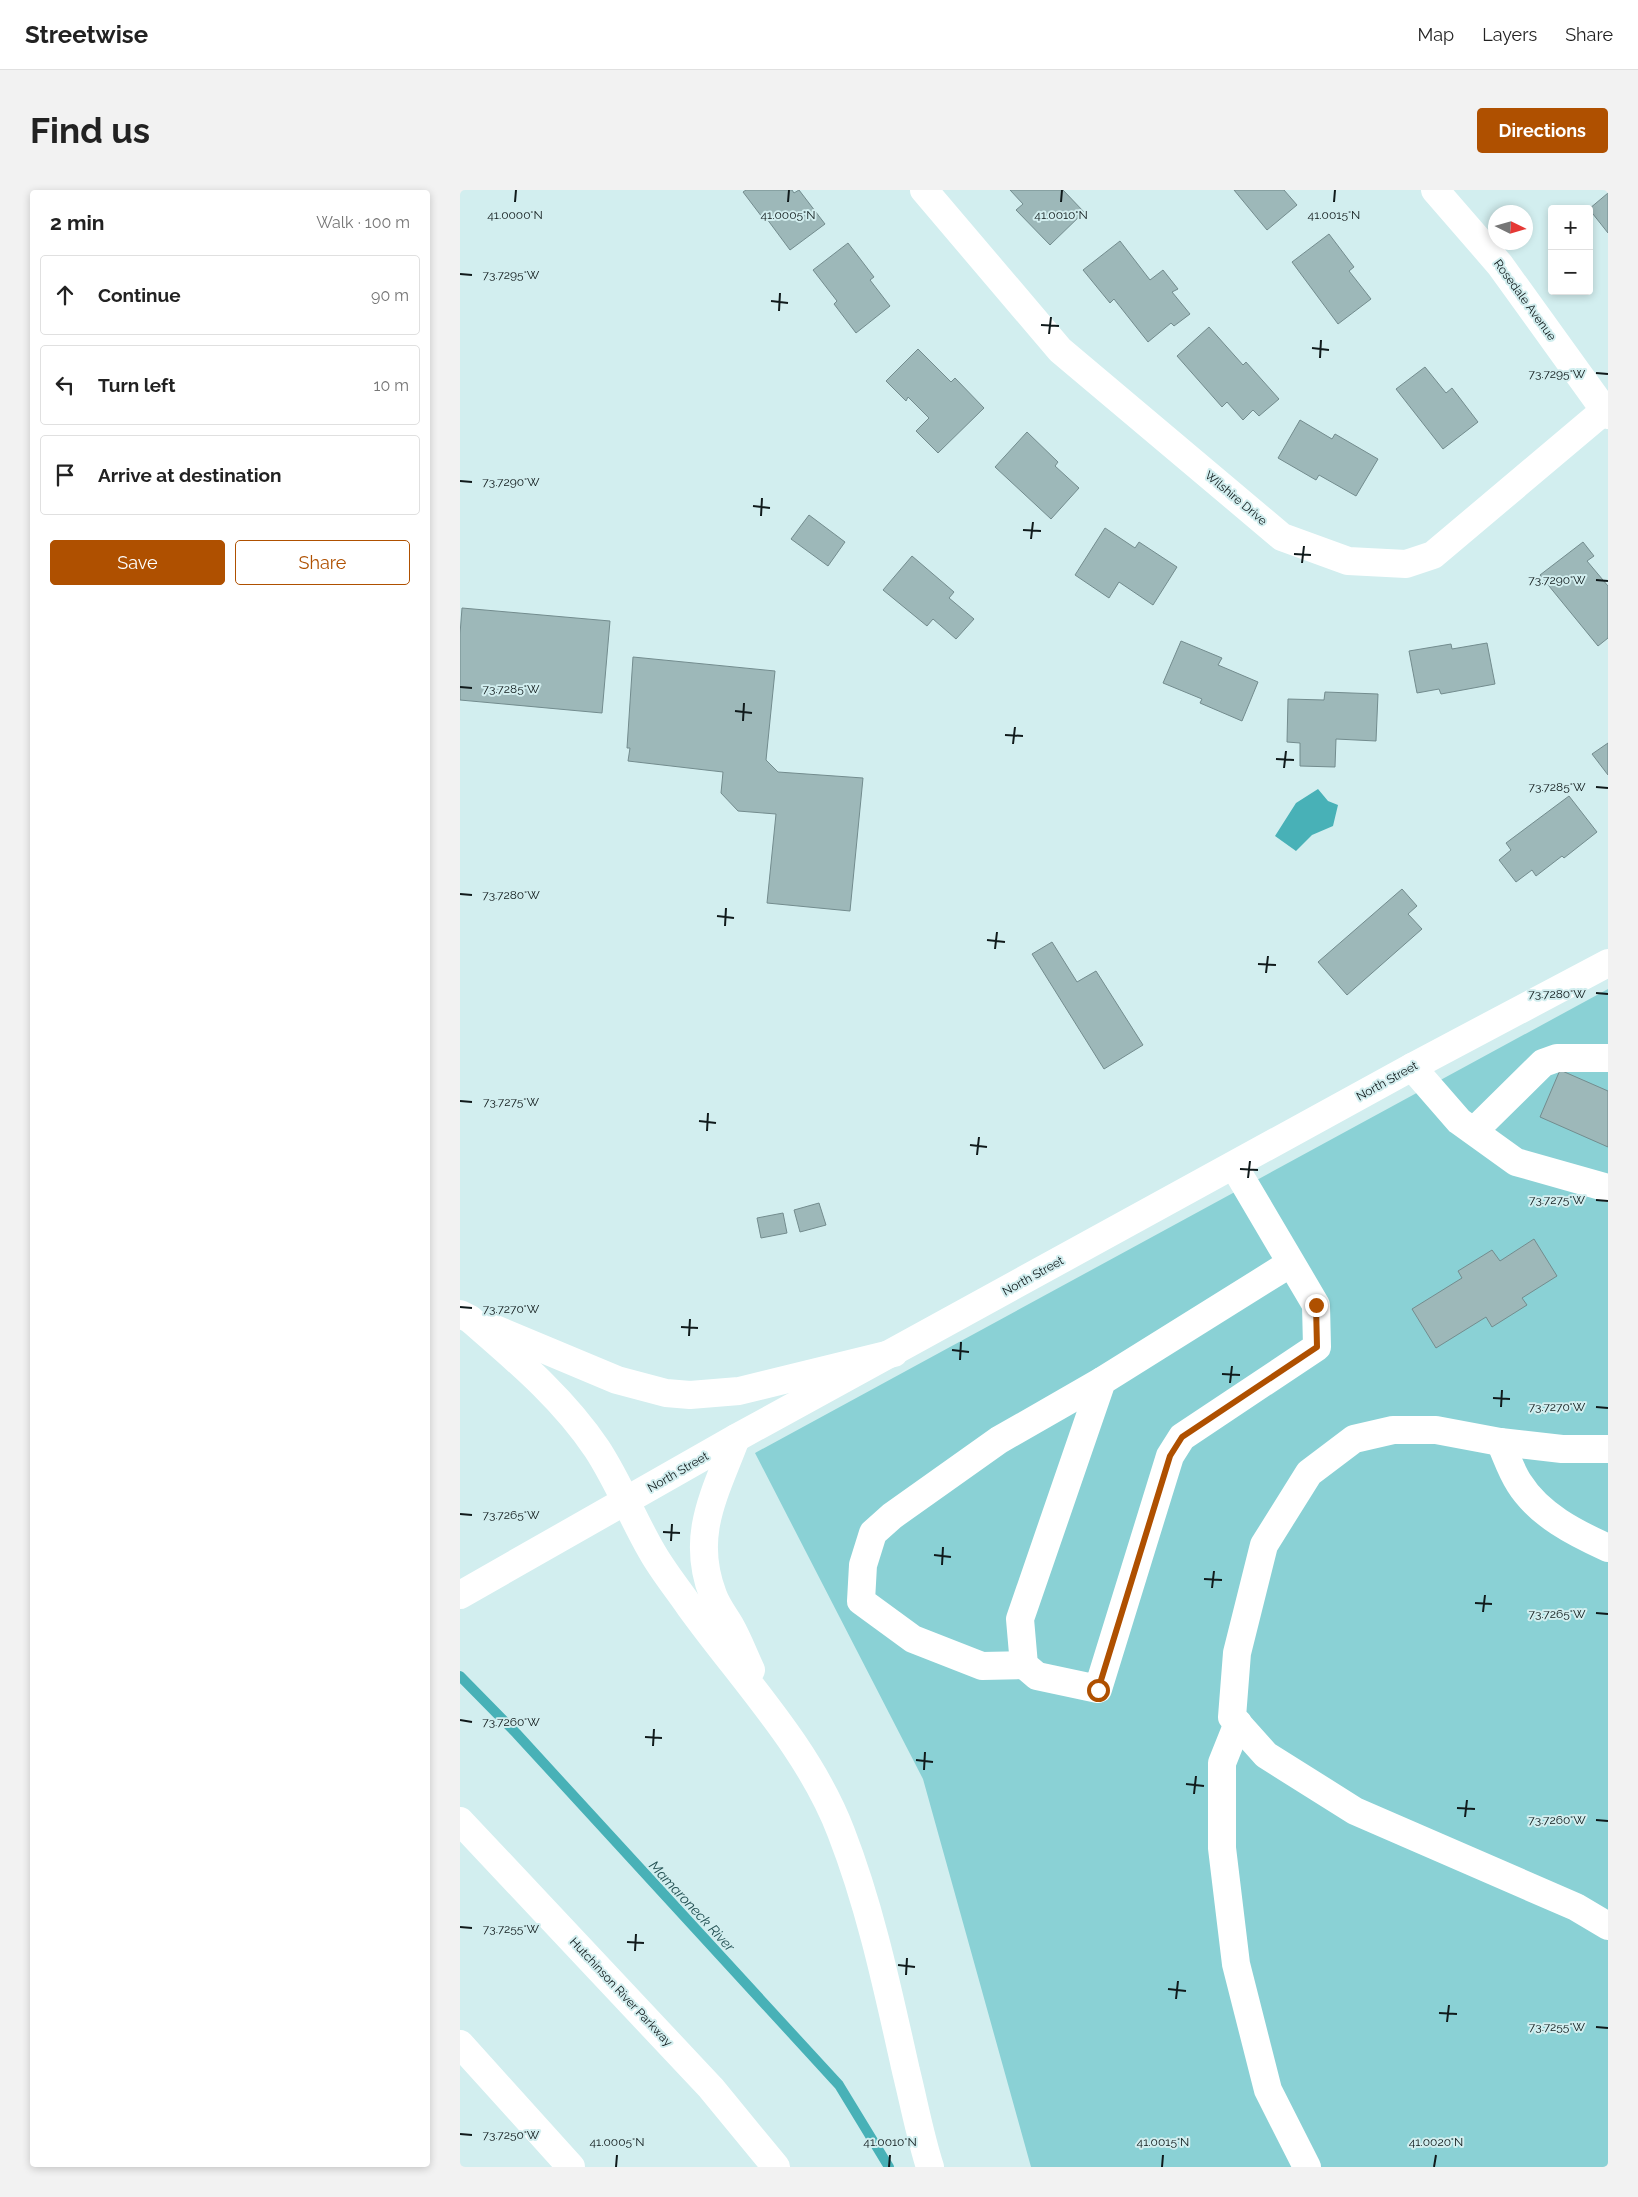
<!DOCTYPE html>
<meta charset="utf-8">
<style>
:root{--surface:#fff;--page:#f2f2f2;--text:#222;--muted:#767676;--line:#e0e0e0;--accent:#af5000}
body{margin:0;font-family:Raleway,sans-serif;background:var(--page);color:var(--text)}
.controls{position:absolute;right:15px;top:15px;display:grid;overflow:hidden;border-radius:5px;box-shadow:0 2px 8px #0003}
.controls button{width:45px;height:45px;display:grid;place-items:center;padding:0;border:0;border-bottom:1px solid var(--line);background:var(--surface);color:var(--text);font:25px sans-serif}
.compass{position:absolute;left:1028px;top:15px;width:45px;height:45px;border-radius:50%;background:var(--surface);box-shadow:0 2px 8px #0003;rotate:95deg}
.stop{position:absolute;width:15px;height:15px;margin:-11px;border:4px solid #af5000;border-radius:50%;background:#fff}
.stop.end{background:#af5000;border-color:#fff;box-shadow:0 1px 5px #0008}
.list{margin:0;padding:0;list-style:none}
h2{display:flex;justify-content:space-between;align-items:center;height:65px;margin:0;padding:0 20px;font-size:21px}
h2 small{font-size:16px;font-weight:400;color:var(--muted)}
.list li{display:grid;grid-template-columns:32px 1fr auto;gap:15px;align-items:center;box-sizing:border-box;height:80px;margin:0 10px 10px;padding:0 10px;border:1px solid var(--line);border-radius:5px}
.list b{display:block;font-size:19px;white-space:nowrap}
.list em{font-size:16px;font-style:normal;color:var(--muted)}
.actions{display:flex;gap:10px;padding:15px 20px}
.actions a{flex:1;padding:11px 0;border:1px solid var(--accent);border-radius:5px;text-align:center;font-size:18px;color:var(--accent)}
.actions .main{background:var(--accent);color:#fff}
.icon{flex:none;width:28px;height:28px;fill:none;stroke:currentColor;stroke-width:2;stroke-linecap:round;stroke-linejoin:round}
.map{position:relative;flex:none;width:1148px;height:1977px;overflow:hidden;border-radius:5px}
header{display:flex;align-items:center;gap:30px;box-sizing:border-box;height:70px;padding:0 25px;background:var(--surface);border-bottom:1px solid var(--line)}
header strong{font-size:24px}
nav{display:flex;gap:28px;margin-inline-start:auto;font-size:18px}
.intro{display:flex;align-items:center;justify-content:space-between;box-sizing:border-box;height:120px;padding:0 30px}
h1{margin:0;font-size:35px}
.button{padding:12px 22px;border-radius:5px;background:var(--accent);color:#fff;font-size:18px;font-weight:700}
main{display:flex;gap:30px;padding:0 30px}
aside{flex:1;background:var(--surface);border-radius:5px;box-shadow:0 2px 8px #0003}
.map>svg:first-child{display:block}
</style>
<header>
<strong>Streetwise</strong>
<nav><a>Map</a><a>Layers</a><a>Share</a></nav>
</header>
<div class="intro"><h1>Find us</h1><a class="button">Directions</a></div>
<main>
<aside>
<h2>2 min<small>Walk · 100 m</small></h2>
<ul class="list">
<li><svg class="icon" aria-label="ahead" viewBox="0 0 24 24"><path d="M12 20V5M6 11l6-6 6 6"/></svg><div><b>Continue</b></div><em>90 m</em></li>
<li><svg class="icon" aria-label="left" viewBox="0 0 24 24"><path d="M17 20v-9H6M10 6l-5 5 5 5"/></svg><div><b>Turn left</b></div><em>10 m</em></li>
<li><svg class="icon" aria-label="arrive" viewBox="0 0 24 24"><path d="M6 21V4h12l-3 4 3 4H6"/></svg><div><b>Arrive at destination</b></div></li>
</ul>
<div class="actions"><a class="main">Save</a><a>Share</a></div>
</aside>
<div class="map">
<svg width="1148" height="1977" viewBox="0 0 1148 1977">
<rect width="100%" height="100%" fill="#d2eeef"/>
<polygon fill="#8ad1d5" points="1148,799 1148,1977 571,1977 463,1589 295,1263"/>
<polygon fill="#48b1b7" points="858,599 868,611 878,615 873,636 852,645 836,661 815,646 836,613"/>
<g fill="none" stroke-linecap="round" stroke-linejoin="round">
<polyline stroke="#48b1b7" stroke-width="10" points="0,1486 56,1543 379,1895 429,1977"/>
</g>
<g fill="#9db8b9" stroke="#738c8e">
<polygon points="286,0 332,0 334,3 339,0 365,34 330,60 307,29 305,31 283,2"/>
<polygon points="550,0 603,0 624,22 590,55 556,20 563,14"/>
<polygon points="774,0 824,0 837,15 807,40"/>
<polygon points="1148,3 1148,43 1129,19"/>
<polygon points="869,44 894,77 889,81 911,109 878,134 832,72"/>
<polygon points="660,51 690,90 703,80 718,99 712,102 730,124 714,136 711,133 688,152 654,109 650,113 623,80"/>
<polygon points="388,53 414,87 410,90 430,116 396,143 374,114 377,111 353,80"/>
<polygon points="749,137 783,175 786,172 819,209 799,226 793,220 783,230 767,212 762,217 717,166"/>
<polygon points="458,159 491,192 495,188 524,218 478,263 456,241 469,228 448,207 446,211 426,191"/>
<polygon points="965,177 986,203 992,198 1018,232 983,259 936,199"/>
<polygon points="840,230 872,249 875,244 918,269 896,306 859,285 856,290 818,268"/>
<polygon points="567,242 598,272 595,276 619,298 591,329 535,277"/>
<polygon points="349,325 385,352 368,376 331,349"/>
<polygon points="645,338 675,358 679,352 717,377 693,415 659,392 649,408 615,385"/>
<polygon points="1123,352 1134,366 1127,371 1148,396 1148,448 1138,456 1080,385"/>
<polygon points="452,366 494,402 489,408 514,429 496,449 473,429 467,436 423,400"/>
<polygon points="2,418 150,431 142,523 0,510 0,444"/>
<polygon points="721,451 762,468 758,475 798,492 782,531 740,513 742,509 703,493"/>
<polygon points="1027,453 1035,494 981,504 979,499 957,503 949,461 991,454 992,459"/>
<polygon points="173,467 315,481 306,570 318,582 403,588 390,721 307,713 316,624 278,621 261,603 263,582 168,571 170,558 167,558"/>
<polygon points="865,502 918,504 916,551 876,549 875,577 840,576 840,553 827,552 828,509 864,510"/>
<polygon points="1148,553 1148,585 1132,564"/>
<polygon points="1109,606 1137,642 1104,668 1102,666 1076,686 1072,680 1056,692 1039,670 1051,660 1046,653"/>
<polygon points="942,699 957,716 948,724 962,739 887,805 858,772"/>
<polygon points="592,752 617,792 636,781 683,855 644,879 572,764"/>
<polygon points="1100,880 1148,901 1148,957 1080,927"/>
<polygon points="359,1013 366,1035 340,1042 334,1020"/>
<polygon points="323,1023 327,1043 301,1048 297,1028"/>
<polygon points="1074,1049 1097,1086 1062,1108 1067,1115 1032,1137 1026,1127 976,1158 952,1119 1002,1088 998,1081 1032,1060 1040,1071"/>
</g>
<g fill="none" stroke-linecap="round" stroke-linejoin="round">
<g stroke="#fff" stroke-width="28">
<polyline points="464,0 600,160 822,347 888,371 946,374 973,365 1145,220"/>
<polyline points="975,0 1040,75 1148,225"/>
<polyline points="952,877 999,931 1056,972 1148,998"/>
<polyline points="1014,941 1083,873 1097,868 1148,868"/>
<polyline points="774,976 856,1115 857,1157 722,1247 710,1266 638,1499 577,1486 564,1475 560,1429 642,1191 831,1073"/>
<path d="M1040,1252C1046,1265 1051,1281 1059,1293C1079,1325 1115,1343 1148,1358"/>
<polyline points="1148,1259 1102,1259 1040,1252 976,1240 933,1240 894,1249 849,1283 804,1355 777,1463 772,1527 806,1565 895,1621 1116,1717 1148,1736"/>
<polyline points="564,1475 522,1476 453,1449 401,1411 403,1375 413,1343 432,1326 539,1250 642,1191"/>
<polyline points="778,1533 762,1573 762,1658 776,1774 808,1900 847,1977"/>
</g>
<polyline stroke="#fff" stroke-width="28" points="0,1405 276,1248 952,877 1148,773"/>
<g stroke="#fff" stroke-width="28">
<path d="M0,1124L10,1129C56,1169 103,1208 137,1259C158,1291 172,1327 191,1360C202,1380 217,1398 230,1417C282,1489 349,1558 381,1642C411,1719 428,1801 446,1881C454,1913 460,1946 470,1977"/>
<polyline points="35,1139 157,1190 206,1203 230,1205 279,1201 434,1163"/>
<path d="M276,1248C255,1304 230,1345 253,1405C257,1416 264,1425 270,1435C278,1449 284,1465 291,1480"/>
<polyline points="0,1631 251,1898 316,1977"/>
<polyline points="0,1854 111,1977"/>
</g>
</g>
<g fill="none" stroke-linecap="round" stroke-linejoin="round">
<polyline stroke="#af5000" stroke-width="6" points="638,1500 710,1266 722,1247 857,1157 856,1115"/>
</g>
<path fill="none" stroke="#101a1b" stroke-width="2" d="M55,12L56,0M328,12L329,0M601,12L602,0M874,12L875,0M0,84L12,85M311,111L328,113M319,121L320,103M581,135L599,136M589,144L591,127M852,158L869,160M860,168L861,150M1136,183L1148,184M0,291L12,292M293,316L310,318M301,326L302,308M563,340L581,341M571,349L573,332M834,364L851,365M842,373L844,356M1136,390L1148,391M0,497L12,498M275,521L292,523M283,531L284,513M545,545L563,546M553,554L555,537M816,569L834,570M824,578L826,561M1136,597L1148,598M0,704L12,705M257,726L274,728M265,736L266,718M527,750L545,752M535,759L537,742M798,774L816,775M806,783L808,766M1136,803L1148,804M0,911L12,912M239,931L256,933M247,941L248,923M510,955L527,957M517,965L519,947M780,979L798,980M788,988L790,971M1136,1010L1148,1011M0,1117L12,1118M221,1137L238,1138M229,1146L230,1129M492,1160L509,1162M500,1170L501,1152M762,1184L780,1185M770,1193L772,1176M1033,1208L1050,1209M1041,1217L1042,1200M1136,1217L1148,1218M0,1324L12,1325M203,1342L220,1343M211,1351L212,1334M474,1365L491,1367M482,1375L483,1357M744,1389L762,1390M752,1398L754,1381M1015,1413L1032,1414M1023,1422L1025,1405M1136,1423L1148,1424M0,1530L12,1532M185,1547L202,1548M193,1556L194,1539M456,1570L473,1572M464,1580L465,1562M726,1594L744,1596M734,1604L736,1586M997,1618L1015,1619M1005,1627L1007,1610M1136,1630L1148,1631M0,1737L12,1738M167,1752L184,1753M175,1761L176,1744M438,1775L455,1777M446,1785L447,1768M708,1799L726,1801M716,1809L718,1791M979,1823L997,1824M987,1832L989,1815M1136,1837L1148,1838M0,1944L12,1945M156,1977L157,1965M429,1977L430,1965M702,1977L703,1965M974,1977L976,1965"/>
<g text-anchor="middle" stroke-width="4" stroke-linejoin="round" paint-order="stroke">
<g font-size="12" fill="#101a1b" stroke="#d2eeef">
<text transform="translate(1065 110) rotate(54)" y="4">Rosedale Avenue</text>
<text transform="translate(776 308) rotate(40)" y="4">Wilshire Drive</text>
<text transform="translate(927 891) rotate(-29)" y="4">North Street</text>
<text transform="translate(573 1086) rotate(-29)" y="4">North Street</text>
<text transform="translate(218 1282) rotate(-30)" y="4">North Street</text>
<text transform="translate(161 1802) rotate(47)" y="4">Hutchinson River Parkway</text>
</g>
<g font-size="14" font-style="italic" fill="#225052" stroke="#d2eeef">
<text transform="translate(232 1716) rotate(47)" y="5">Mamaroneck River</text>
</g>
</g>
<g font-size="12" text-anchor="middle" fill="#101a1b" stroke="#d2eeef" stroke-width="4" stroke-linejoin="round" paint-order="stroke">
<text x="55" y="29">41.0000°N</text>
<text x="328" y="29">41.0005°N</text>
<text x="601" y="29">41.0010°N</text>
<text x="874" y="29">41.0015°N</text>
<text x="51" y="89">73.7295°W</text>
<text x="1097" y="188">73.7295°W</text>
<text x="51" y="296">73.7290°W</text>
<text x="1097" y="394">73.7290°W</text>
<text x="51" y="503">73.7285°W</text>
<text x="1097" y="601">73.7285°W</text>
<text x="51" y="709">73.7280°W</text>
<text x="1097" y="808">73.7280°W</text>
<text x="51" y="916">73.7275°W</text>
<text x="1097" y="1014">73.7275°W</text>
<text x="51" y="1123">73.7270°W</text>
<text x="1097" y="1221">73.7270°W</text>
<text x="51" y="1329">73.7265°W</text>
<text x="1097" y="1428">73.7265°W</text>
<text x="51" y="1536">73.7260°W</text>
<text x="1097" y="1634">73.7260°W</text>
<text x="51" y="1743">73.7255°W</text>
<text x="1097" y="1841">73.7255°W</text>
<text x="51" y="1949">73.7250°W</text>
<text x="157" y="1956">41.0005°N</text>
<text x="430" y="1956">41.0010°N</text>
<text x="703" y="1956">41.0015°N</text>
<text x="976" y="1956">41.0020°N</text>
</g>
</svg>
<div class="controls">
<button>+</button>
<button>−</button>
</div>
<svg class="compass" viewBox="-18 -18 36 36"><path d="M0-13l5 13h-10z" fill="#e53935"/><path d="M0 13l5-13h-10z" fill="#767676"/></svg>
<div class="stop" style="left:638px;top:1500px"></div>
<div class="stop end" style="left:856px;top:1115px"></div>
</div>
</main>
